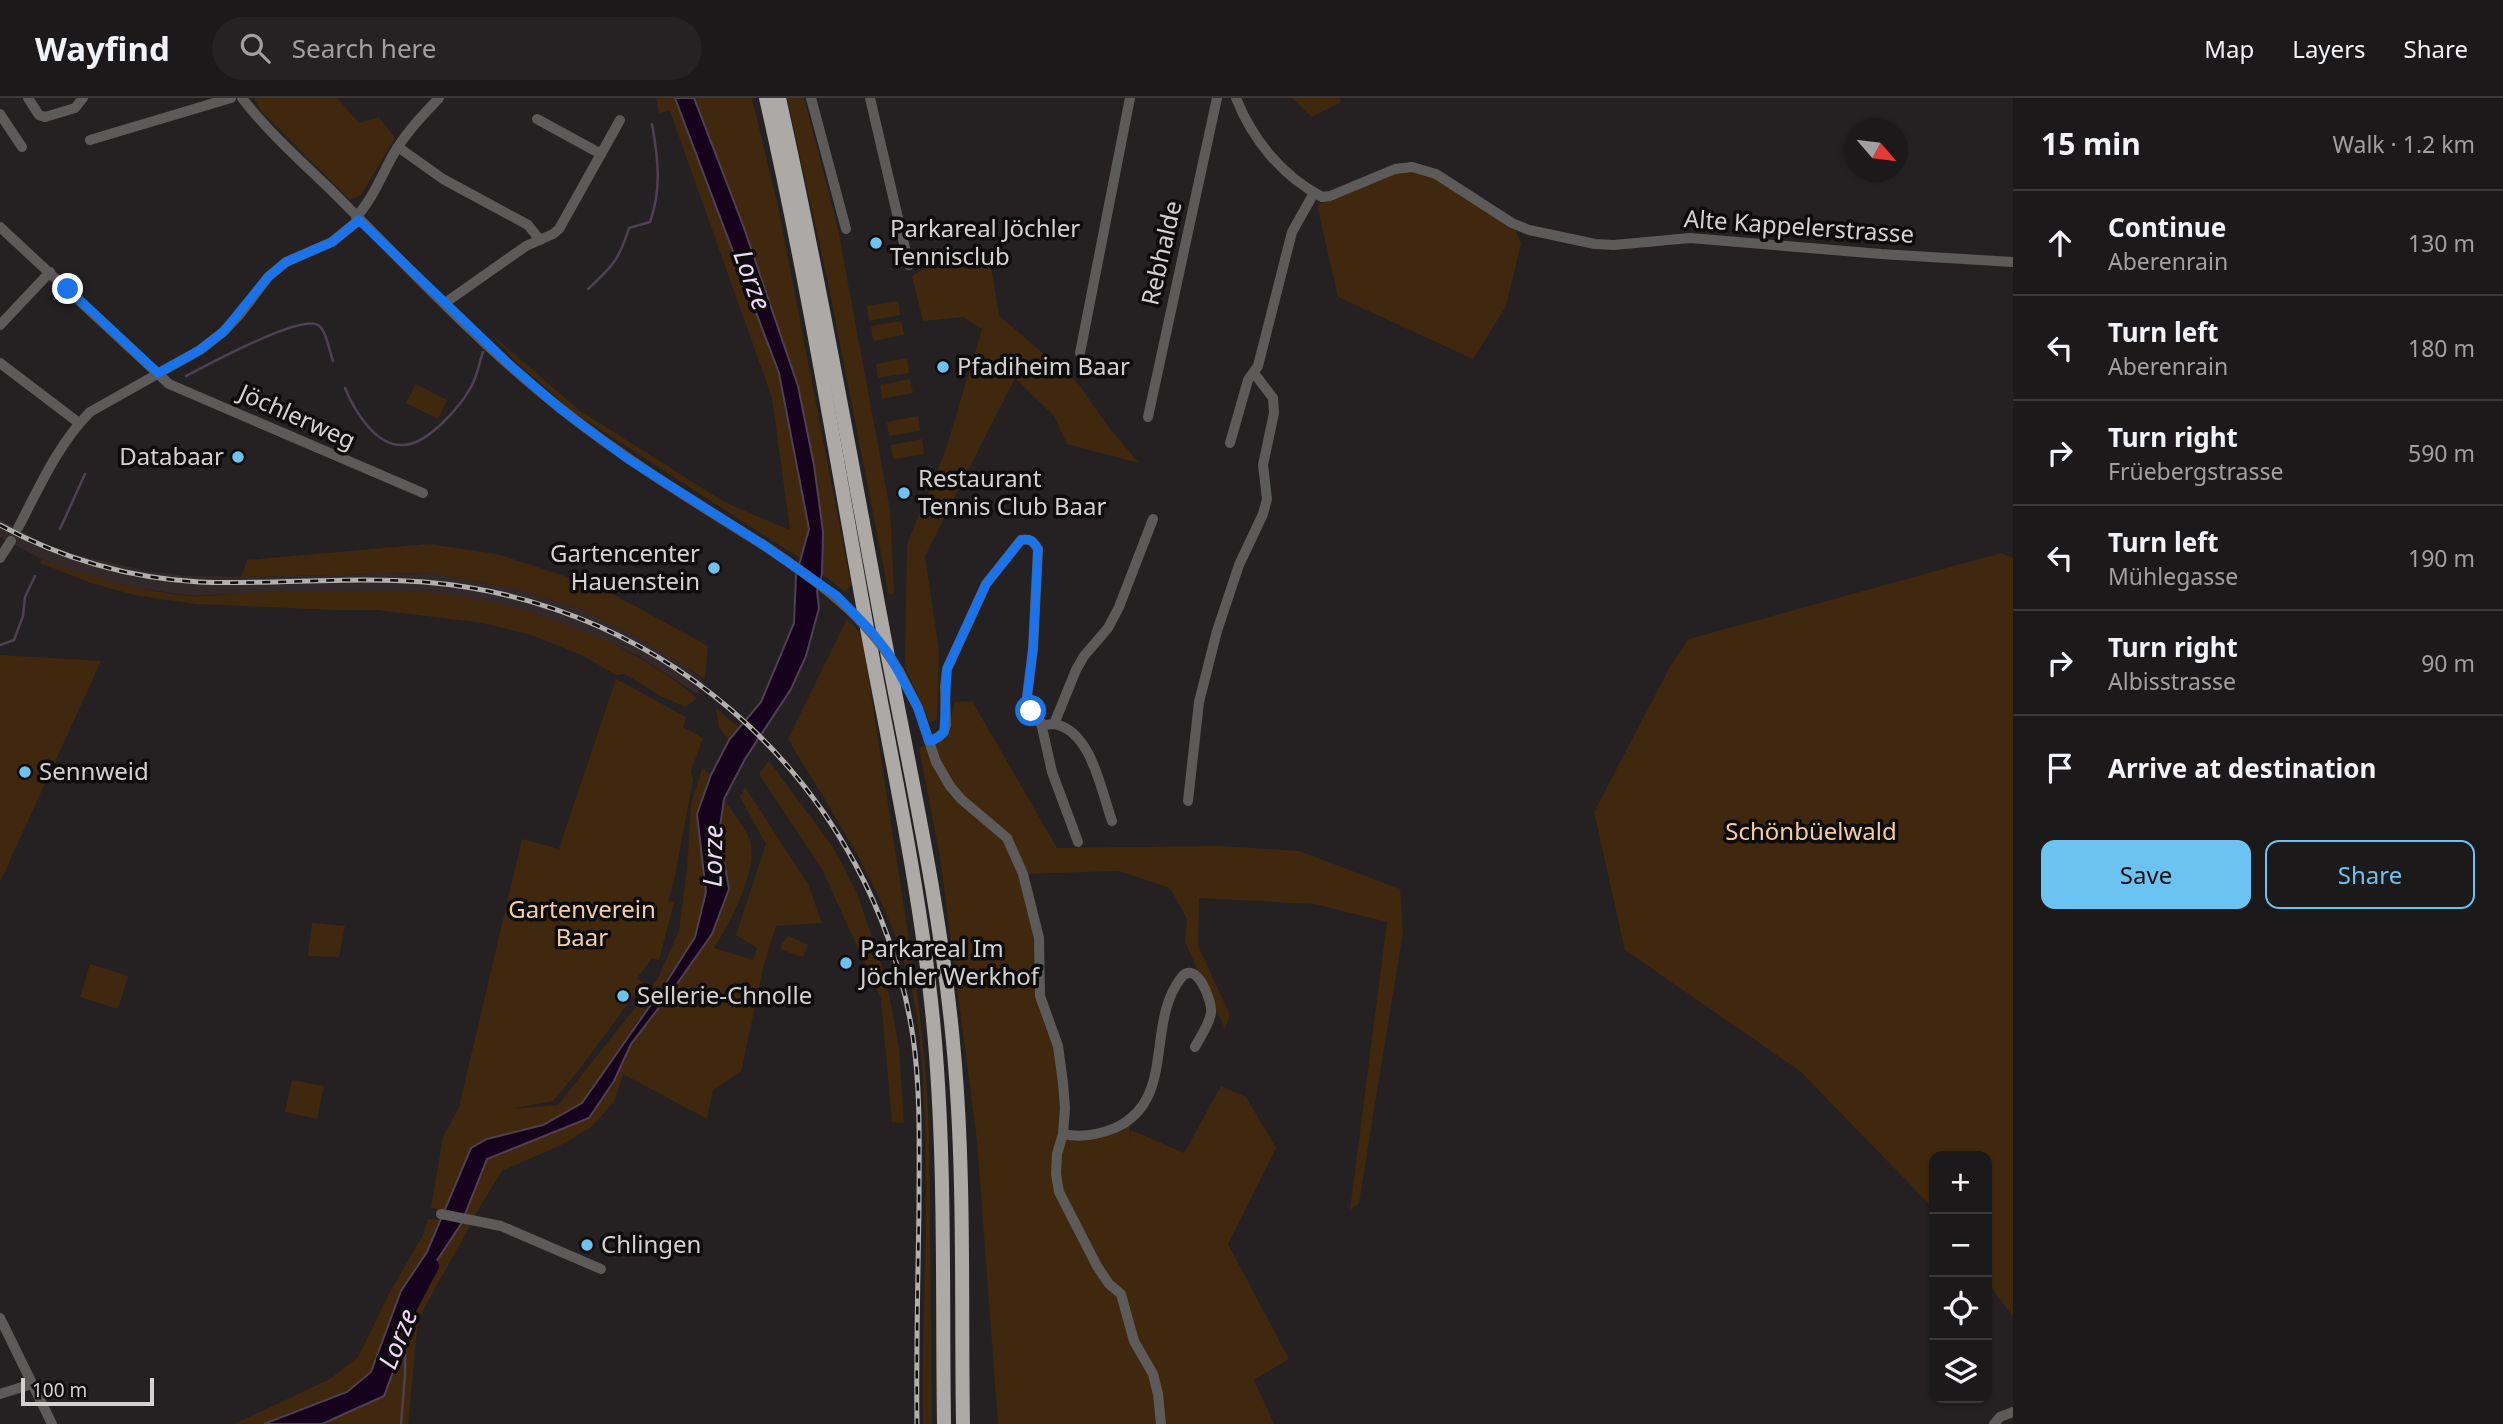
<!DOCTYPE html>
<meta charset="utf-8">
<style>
:root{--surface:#1c191a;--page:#252223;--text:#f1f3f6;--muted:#a0a0a2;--line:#3a3839;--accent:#6cc3f2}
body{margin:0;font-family:"Noto Sans",sans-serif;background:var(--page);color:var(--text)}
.controls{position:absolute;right:21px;bottom:21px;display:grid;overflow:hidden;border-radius:14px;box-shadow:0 2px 5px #0004}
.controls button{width:63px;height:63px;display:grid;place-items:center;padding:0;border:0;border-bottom:2px solid var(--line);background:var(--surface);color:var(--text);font:35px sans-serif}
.compass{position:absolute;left:1845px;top:21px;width:63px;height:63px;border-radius:50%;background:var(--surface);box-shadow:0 2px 5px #0004;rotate:118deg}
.scale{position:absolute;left:21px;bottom:18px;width:133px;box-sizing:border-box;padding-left:7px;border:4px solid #d4d1d1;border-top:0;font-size:19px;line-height:24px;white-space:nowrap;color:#d4d1d1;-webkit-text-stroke:5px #0d0b0c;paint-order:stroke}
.stop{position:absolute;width:21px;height:21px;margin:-16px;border:5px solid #1a73e8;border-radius:50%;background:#fff}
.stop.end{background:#1a73e8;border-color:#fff;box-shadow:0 2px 7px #0008}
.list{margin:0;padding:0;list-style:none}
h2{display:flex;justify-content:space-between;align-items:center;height:91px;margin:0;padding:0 28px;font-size:30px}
h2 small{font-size:23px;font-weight:400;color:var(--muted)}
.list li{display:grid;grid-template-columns:46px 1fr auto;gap:21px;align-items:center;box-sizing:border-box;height:105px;padding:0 28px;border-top:2px solid var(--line)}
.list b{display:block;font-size:26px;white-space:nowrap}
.list p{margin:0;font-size:23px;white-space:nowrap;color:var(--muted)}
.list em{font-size:23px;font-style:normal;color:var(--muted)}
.actions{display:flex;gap:14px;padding:21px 28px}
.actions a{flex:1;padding:16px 0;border:2px solid var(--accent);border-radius:14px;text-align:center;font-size:24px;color:var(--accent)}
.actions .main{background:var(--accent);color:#111}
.icon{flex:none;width:38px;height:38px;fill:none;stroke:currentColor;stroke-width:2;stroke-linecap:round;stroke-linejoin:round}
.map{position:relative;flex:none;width:2013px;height:1326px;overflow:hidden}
header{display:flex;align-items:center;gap:42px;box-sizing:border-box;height:98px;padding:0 35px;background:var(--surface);border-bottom:2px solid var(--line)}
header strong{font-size:33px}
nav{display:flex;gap:38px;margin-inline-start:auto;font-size:24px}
.search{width:490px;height:63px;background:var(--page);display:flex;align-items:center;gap:18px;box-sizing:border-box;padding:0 24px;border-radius:38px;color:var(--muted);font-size:26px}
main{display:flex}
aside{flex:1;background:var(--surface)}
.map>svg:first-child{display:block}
</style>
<header>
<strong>Wayfind</strong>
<div class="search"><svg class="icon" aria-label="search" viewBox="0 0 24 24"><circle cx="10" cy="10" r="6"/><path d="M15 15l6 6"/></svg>Search here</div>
<nav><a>Map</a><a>Layers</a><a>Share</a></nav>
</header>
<main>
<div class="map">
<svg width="2013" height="1326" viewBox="0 0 2013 1326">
<rect width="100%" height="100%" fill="#252122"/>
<polygon fill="#33292a" points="0,421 41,444 73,456 146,473 188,478 241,479 428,475 510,490 576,509 642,541 683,566 705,585 697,596 639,558 594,538 537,516 470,500 410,493 249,495 193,498 137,490 94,480 41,461 0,439"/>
<g fill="#3f280e">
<polygon points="254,0 337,0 359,25 379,19 395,40 361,97 350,102 261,13"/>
<polygon points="656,0 675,0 779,275 809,431 801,461 576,316 515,263 490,235 579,312 726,405 790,432 772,300 670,13 659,15"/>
<polygon points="694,0 752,0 778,109 851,487 845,494 822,476 823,433 798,288 743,127"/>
<polygon points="787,0 804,0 837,126 890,412 894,495 889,497 828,184"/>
<polygon points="1292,0 1340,0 1341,4 1312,19"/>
<polygon points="1412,66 1512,125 1521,145 1506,208 1473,261 1338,199 1317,107"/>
<polygon points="939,161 991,169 999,218 1077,284 1107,327 1139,365 1067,346 1054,318 1015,280 925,458 939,553 937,621 930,625 905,569 907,446 945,354 982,231 963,219 923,223 912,178"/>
<polygon points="898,203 900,217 869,223 867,208"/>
<polygon points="901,223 904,237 873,243 871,228"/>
<polygon points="907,260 909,275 878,280 876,266"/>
<polygon points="910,281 913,295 882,301 880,287"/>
<polygon points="416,286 447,302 438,321 406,305"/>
<polygon points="918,318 920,333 889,338 887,324"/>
<polygon points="922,341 924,356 893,361 891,347"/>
<polygon points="428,446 497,456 604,491 708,548 705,581 642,541 576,509 510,490 428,475 241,479 247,462"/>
<polygon points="2001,455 2013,460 2013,1219 1987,1183 1987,1058 1934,1058 1934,1111 1800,973 1625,852 1594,714 1672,565 1689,541"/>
<path d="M41,461C91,478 138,493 190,498C208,499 226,496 243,495C263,494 282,494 302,494C337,494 373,492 408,493C503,496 625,538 697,600L686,609L660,598L625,576L616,577L584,558L531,537L483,525L377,512H337L196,506L134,497L91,485L40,465Z"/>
<path d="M847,521L862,537L917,894L925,963L929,1030L932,1326H923C921,1225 929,1125 925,1024C923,980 921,935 912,892C891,800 836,721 788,641Z"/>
<polygon points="0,557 101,563 0,784"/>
<polygon points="616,581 686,619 683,629 703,640 691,673 693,682 674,783 668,803 674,804 659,862 652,860 637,880 643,885 579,972 553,1003 510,1011 558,1007 657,882 670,853 679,833 687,771 691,707 702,670 711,677 697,716 706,794 695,839 582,1005 543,1027 487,1041 471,1050 445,1112 431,1110 443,1039 459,1009 522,741 559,751"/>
<polygon points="972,603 1057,750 1218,748 1299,753 1400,791 1403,833 1359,1105 1350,1112 1387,824 1314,806 1199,800 1198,848 1230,917 1225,931 1185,844 1187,821 1170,790 1119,773 1023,776 1035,823 1039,877 1055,935 1063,1036 1075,1039 1131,1020 1129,1043 1131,1032 1184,1055 1221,988 1246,999 1276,1050 1228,1146 1289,1261 1254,1282 1274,1326 998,1326 977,1042 940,759 919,650 945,642 955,604"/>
<polygon points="716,610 738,629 729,642 719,630"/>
<polygon points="769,663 833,749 857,795 885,877 890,902 899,949 904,1025 892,1024 881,901 822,771 759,676"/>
<path d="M745,689L808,786L822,825L776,828L764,866L741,974L713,992L707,1021L623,976L614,1004L590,1030L559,1048L502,1073L473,1120L464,1116L487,1061L589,1020L614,983L631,946L674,890L729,791L719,735L724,701C732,714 745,729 750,743C759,771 729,827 714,850L753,862L757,850L736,837L766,746L740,699Z"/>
<polygon points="312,825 345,828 339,859 308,858"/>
<polygon points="789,838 808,847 803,859 782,852 781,846"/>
<polygon points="90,866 128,878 118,911 80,899"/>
<polygon points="292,982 324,988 317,1021 285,1014"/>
<polygon points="428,1121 441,1122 427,1154 401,1193 371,1274 347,1294 304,1312 264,1326 234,1326 330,1281 358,1259 391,1192 423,1137"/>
<polygon points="461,1126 471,1126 418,1221 408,1326 322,1326 384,1298 397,1263 399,1238 418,1191"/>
</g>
<polygon fill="#16021d" stroke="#4f4053" stroke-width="2" points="675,0 694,0 743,127 798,288 814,367 823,433 822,476 817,493 819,510 806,558 791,591 745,661 724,701 719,735 729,791 712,836 674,890 631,946 614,983 589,1020 487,1061 461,1126 418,1191 399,1238 397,1263 384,1298 322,1326 264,1326 347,1294 371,1274 401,1193 427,1154 471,1050 487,1041 543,1027 582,1005 664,888 695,839 706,794 697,716 711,677 729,642 761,604 794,525 796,478 809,431 779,275"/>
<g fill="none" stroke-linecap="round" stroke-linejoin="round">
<g stroke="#4f4053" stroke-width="2.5">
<path d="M588,191C612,169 619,162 629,130L650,124C662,90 658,60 652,26"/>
<path d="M186,278C206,268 300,216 318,227C327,233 329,253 333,263"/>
<path d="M345,290C354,312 376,349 403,347C427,347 460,309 471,289C477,279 479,265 483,254"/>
<polyline points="60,431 85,376"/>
<polyline points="0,547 14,542 23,518 25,499 35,478"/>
<polyline points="401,1326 405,1277 405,1221"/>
</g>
<polyline stroke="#16021d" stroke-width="16" points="407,1213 431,1168"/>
<g stroke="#5c5b5a" stroke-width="10">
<polyline points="28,0 39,17 45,19 75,10 83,0"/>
<path d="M242,0C269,35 302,64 334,95C407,168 479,246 560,310C624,361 693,403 762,446"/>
<polyline points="811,0 846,131"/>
<polyline points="870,0 909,167"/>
<path d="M1236,0C1252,41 1282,78 1322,99L1330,98L1395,71L1412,69L1436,76L1512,125L1529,132L1595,146L1614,147L1690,140L1881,156L2013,164"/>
<polyline points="0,16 22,49"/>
<polyline points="90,42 231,0"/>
<polyline points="398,49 443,81 528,127 540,142"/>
<polyline points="601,56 620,22"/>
<path d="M356,119C374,100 383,73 396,52C408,32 424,16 439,0"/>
<polyline points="0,129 169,286 423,395"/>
<polyline points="445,205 526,148 553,136 559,131 601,56 537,21"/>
<polyline points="0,227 50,174"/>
<polyline points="1080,255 1130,0"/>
<polyline points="0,265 79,325"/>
<polyline points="1148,319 1217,0"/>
<polyline points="1230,345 1248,282 1258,268 1292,134 1314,95"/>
<path d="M18,430C39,390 58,346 90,314L200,252L223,234L240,216L268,179L286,164L332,144L359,122"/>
<polyline points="0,460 11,443"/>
<polyline points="899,573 918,610 936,664 950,688 961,701 1007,740 1023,776 1039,840 1040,898 1058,948 1063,985 1065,1010 1063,1036 1057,1056 1056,1076 1059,1094 1097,1168 1109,1186 1121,1196 1134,1243 1153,1276 1158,1296 1161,1326"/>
<polyline points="1041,625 1052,674 1078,744"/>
<path d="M1054,626C1091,632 1101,692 1112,723"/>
<path d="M929,643L939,639L944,634L946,627L945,588L947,571L986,486L1021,442C1030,440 1033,443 1038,451L1033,551L1027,599L1038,623L1044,627L1054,626L1076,572L1084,558L1108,530L1119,509L1153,421"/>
<polyline points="1188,703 1199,604 1217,533 1239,467 1263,416 1267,401 1263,367 1274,315 1273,300 1254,275"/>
<path d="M1063,1036C1082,1040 1098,1037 1115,1030C1177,1002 1145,926 1181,880C1196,860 1213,904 1211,915C1209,927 1200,939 1195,949"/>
<polyline points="441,1116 501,1128 601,1171"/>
<polyline points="0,1220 52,1326"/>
<polyline points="0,1296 32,1286"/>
<polyline points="1994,1326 2000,1319 2013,1314"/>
</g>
<g stroke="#ada9a7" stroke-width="14">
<path d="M766,0C806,175 835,353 867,530C891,660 920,790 933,922C946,1056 942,1192 944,1326"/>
<path d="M779,0C819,180 851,362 885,543C911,679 942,816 954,955C965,1078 961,1203 963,1326"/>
</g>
<g stroke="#b2afaf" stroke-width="5">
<path id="rail" d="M0,427C62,461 129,480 199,484C274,487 349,478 424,484C672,504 875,692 913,939C921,995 919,1052 919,1109C918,1181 916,1254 917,1326"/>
</g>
<use href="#rail" stroke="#0d0b0c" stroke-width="2.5" stroke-dasharray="8" stroke-linecap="butt"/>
<path stroke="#5c5b5a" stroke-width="10" d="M762,446C817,483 864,515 899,573"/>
</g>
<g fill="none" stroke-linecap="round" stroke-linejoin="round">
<path stroke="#1a73e8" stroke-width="9" d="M68,191L158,275L200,252L223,234L268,179L286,164L332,144L359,122L511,268L562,312L628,361L762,446L837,498L871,533L889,556L918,610L929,643L934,642L944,634L947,571L986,486L1021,442C1031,440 1033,443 1038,451L1033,551L1027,599L1031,613"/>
</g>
<g fill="#6cc3f2" stroke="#0d0b0c" stroke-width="2.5">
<circle cx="876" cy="145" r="7"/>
<circle cx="943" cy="269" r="7"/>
<circle cx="238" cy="359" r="7"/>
<circle cx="904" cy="395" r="7"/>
<circle cx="714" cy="470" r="7"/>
<circle cx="25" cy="674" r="7"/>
<circle cx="846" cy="865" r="7"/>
<circle cx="623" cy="898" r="7"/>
<circle cx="587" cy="1147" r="7"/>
</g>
<g text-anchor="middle" stroke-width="7" stroke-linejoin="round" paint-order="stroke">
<g font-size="24" fill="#d4d1d1" stroke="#0d0b0c">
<text transform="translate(1799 129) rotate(4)" y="8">Alte Kappelerstrasse</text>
<text transform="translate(1162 155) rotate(-77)" y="8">Rebhalde</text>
<text transform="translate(297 319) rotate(24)" y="8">Jöchlerweg</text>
</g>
<g font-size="24" fill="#d4d1d1" stroke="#0d0b0c" text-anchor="start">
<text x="890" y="139">Parkareal Jöchler<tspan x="890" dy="28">Tennisclub</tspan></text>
<text x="957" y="277">Pfadiheim Baar</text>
<text x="224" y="367" text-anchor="end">Databaar</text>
<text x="918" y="389">Restaurant<tspan x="918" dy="28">Tennis Club Baar</tspan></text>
<text x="700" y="464" text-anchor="end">Gartencenter<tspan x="700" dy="28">Hauenstein</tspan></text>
<text x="39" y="682">Sennweid</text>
<text x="860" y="859">Parkareal Im<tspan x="860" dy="28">Jöchler Werkhof</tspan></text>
<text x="637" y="906">Sellerie-Chnolle</text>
<text x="601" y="1155">Chlingen</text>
</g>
<g font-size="24" fill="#f7cca1" stroke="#0d0b0c">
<text x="1811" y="742">Schönbüelwald</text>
<text x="582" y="820">Gartenverein<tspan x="582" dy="28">Baar</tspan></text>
</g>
<g font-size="26" font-style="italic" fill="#f2d8fc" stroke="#0d0b0c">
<text transform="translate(752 182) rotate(70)" y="9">Lorze</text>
<text transform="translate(713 758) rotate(-89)" y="9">Lorze</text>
<text transform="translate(398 1241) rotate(-68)" y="9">Lorze</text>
</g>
</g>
</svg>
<div class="controls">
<button>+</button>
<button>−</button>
<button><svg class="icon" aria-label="locate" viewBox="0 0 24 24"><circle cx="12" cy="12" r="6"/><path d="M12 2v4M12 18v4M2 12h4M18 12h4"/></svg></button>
<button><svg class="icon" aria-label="layers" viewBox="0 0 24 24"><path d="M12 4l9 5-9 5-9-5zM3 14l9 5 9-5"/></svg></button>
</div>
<svg class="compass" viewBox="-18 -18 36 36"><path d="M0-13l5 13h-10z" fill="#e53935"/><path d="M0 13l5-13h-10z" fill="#a0a0a2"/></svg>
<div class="scale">100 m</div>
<div class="stop" style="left:1031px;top:613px"></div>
<div class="stop end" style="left:68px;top:191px"></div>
</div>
<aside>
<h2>15 min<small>Walk · 1.2 km</small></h2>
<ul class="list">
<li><svg class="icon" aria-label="ahead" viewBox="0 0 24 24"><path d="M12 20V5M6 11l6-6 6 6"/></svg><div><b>Continue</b><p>Aberenrain</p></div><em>130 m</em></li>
<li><svg class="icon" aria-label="left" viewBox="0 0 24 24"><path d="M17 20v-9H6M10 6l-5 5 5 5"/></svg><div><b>Turn left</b><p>Aberenrain</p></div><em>180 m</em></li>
<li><svg class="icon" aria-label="right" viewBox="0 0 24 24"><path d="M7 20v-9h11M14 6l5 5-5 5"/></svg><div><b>Turn right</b><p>Früebergstrasse</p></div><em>590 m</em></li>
<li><svg class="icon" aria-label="left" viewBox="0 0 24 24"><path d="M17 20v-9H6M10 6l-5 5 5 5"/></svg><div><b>Turn left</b><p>Mühlegasse</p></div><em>190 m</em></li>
<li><svg class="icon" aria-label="right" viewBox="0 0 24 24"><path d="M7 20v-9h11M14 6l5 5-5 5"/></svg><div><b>Turn right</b><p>Albisstrasse</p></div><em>90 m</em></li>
<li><svg class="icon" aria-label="arrive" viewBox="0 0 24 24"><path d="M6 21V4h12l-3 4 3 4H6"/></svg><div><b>Arrive at destination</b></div></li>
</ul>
<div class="actions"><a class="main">Save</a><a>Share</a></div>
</aside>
</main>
